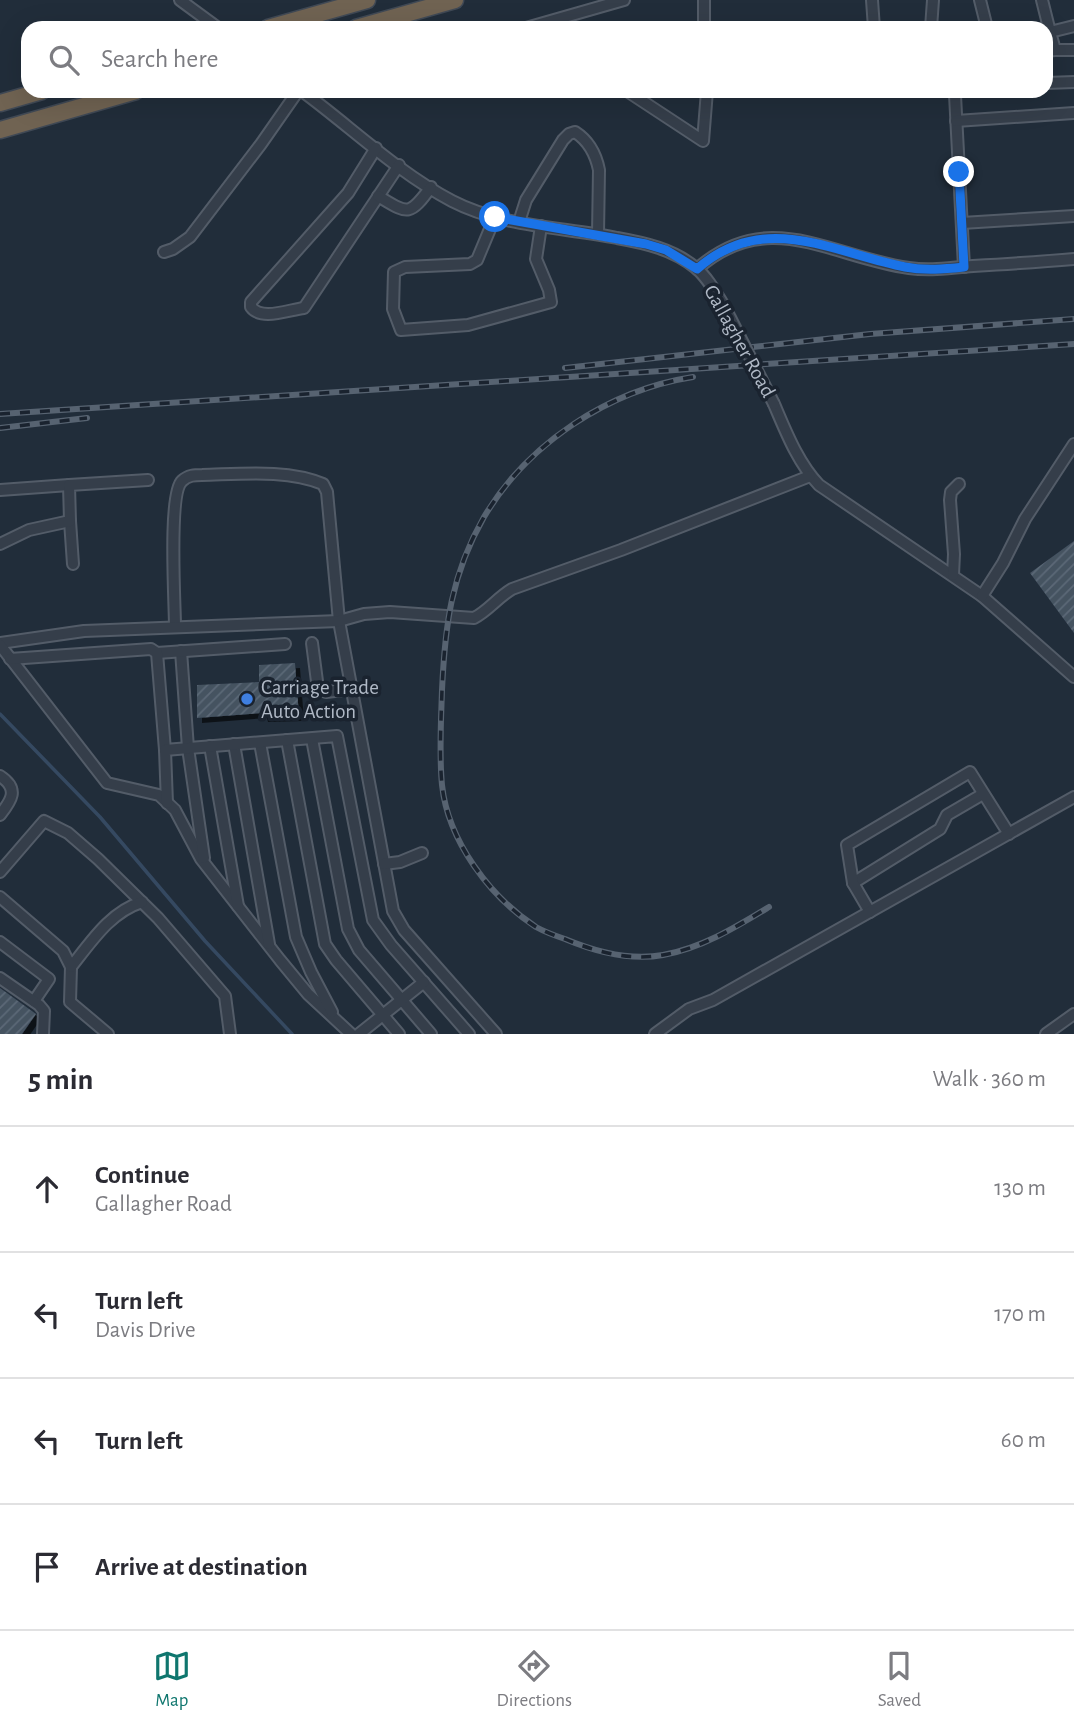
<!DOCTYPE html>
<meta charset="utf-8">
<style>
:root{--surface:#fff;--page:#f2f2f3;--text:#2b2b33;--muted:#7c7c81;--line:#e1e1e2;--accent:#0f766e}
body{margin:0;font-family:"Alegreya Sans",sans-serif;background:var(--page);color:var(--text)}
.stop{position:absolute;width:21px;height:21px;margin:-16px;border:5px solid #1a73e8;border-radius:50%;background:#fff}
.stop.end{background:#1a73e8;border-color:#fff;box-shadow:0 2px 7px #0008}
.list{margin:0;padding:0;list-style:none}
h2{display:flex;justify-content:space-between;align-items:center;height:91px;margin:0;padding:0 28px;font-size:30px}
h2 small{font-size:23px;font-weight:400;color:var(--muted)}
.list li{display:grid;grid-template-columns:46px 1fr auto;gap:21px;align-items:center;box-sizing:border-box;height:126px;padding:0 28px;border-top:2px solid var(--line)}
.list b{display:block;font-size:26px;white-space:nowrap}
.list p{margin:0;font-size:23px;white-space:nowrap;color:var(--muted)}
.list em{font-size:23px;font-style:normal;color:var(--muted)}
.icon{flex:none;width:38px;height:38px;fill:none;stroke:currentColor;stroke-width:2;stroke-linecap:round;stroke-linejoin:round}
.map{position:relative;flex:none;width:1074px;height:1034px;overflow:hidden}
.search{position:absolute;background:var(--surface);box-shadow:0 7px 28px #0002;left:21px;right:21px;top:21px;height:77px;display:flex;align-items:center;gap:18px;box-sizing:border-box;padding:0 24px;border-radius:21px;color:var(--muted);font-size:26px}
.sheet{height:595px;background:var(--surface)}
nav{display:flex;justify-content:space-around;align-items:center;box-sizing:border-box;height:98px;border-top:2px solid var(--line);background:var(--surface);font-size:19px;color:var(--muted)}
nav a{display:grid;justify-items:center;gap:4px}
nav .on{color:var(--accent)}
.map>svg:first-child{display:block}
</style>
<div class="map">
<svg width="1074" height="1034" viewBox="0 0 1074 1034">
<defs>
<pattern id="building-hatch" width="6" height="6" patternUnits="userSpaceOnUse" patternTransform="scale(1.75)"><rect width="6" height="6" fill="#445261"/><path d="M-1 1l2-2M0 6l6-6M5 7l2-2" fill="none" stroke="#5c6976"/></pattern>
<filter id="shadow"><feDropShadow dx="5" dy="5" stdDeviation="0" flood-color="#0009"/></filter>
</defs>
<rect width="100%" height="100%" fill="#212d3a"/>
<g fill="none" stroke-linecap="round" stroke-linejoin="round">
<polyline stroke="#354961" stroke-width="3.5" points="0,714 100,817 205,941 292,1034"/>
</g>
<g fill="url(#building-hatch)" filter="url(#shadow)">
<polygon points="1074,541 1074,633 1030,573"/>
<polygon points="295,663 299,716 263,717 262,713 197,718 197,685 259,682 259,665"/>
<polygon points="0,988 36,1014 22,1034 0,1034"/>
</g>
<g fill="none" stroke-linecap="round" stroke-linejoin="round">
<g stroke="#535c68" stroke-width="14">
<g id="minor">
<polyline points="180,0 218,28"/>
<polyline points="704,0 704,28"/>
<polyline points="872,0 874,28"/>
<polyline points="980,0 987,28"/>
<polyline points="1042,0 1050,32 1074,26"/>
<polyline points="526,28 624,0"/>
<polyline points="931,28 933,0"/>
<polyline points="1055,50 1074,50"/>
<polyline points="1046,51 1055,50 1050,32"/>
<polyline points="1046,83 1074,82"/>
<path d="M302,91C351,127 397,172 452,201C502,227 563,227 617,238C645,243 673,249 696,268C708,278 716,293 724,306"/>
<polyline points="627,91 703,141 707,91"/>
<polyline points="957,91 955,95 964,267"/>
<polyline points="956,121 1074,113"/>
<path d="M376,148L348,193L251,302V307C261,321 288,310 304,308L399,165"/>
<path d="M378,196C408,214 409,217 431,187"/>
<polyline points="495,217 477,260 470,264 405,267 394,272 393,309 401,330 468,325 551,302 549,290 536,259 541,226"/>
<path d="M519,222L526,200L563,140L569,134L575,132C589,141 596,155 599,170L598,234"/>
<polyline points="962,223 1074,216"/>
<polyline points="164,252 173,249 190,237 261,144 298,91"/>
<path d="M697,269C768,206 831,257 909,268C930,271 952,268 973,266C1007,264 1040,262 1074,259"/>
<path d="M774,404C786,432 798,463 819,485L982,596L1074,677"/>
<polyline points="0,490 69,485"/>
<polyline points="70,521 73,564"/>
<polyline points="0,544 29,530 70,521 69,485 148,480"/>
<polyline points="953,575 954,554 950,500 951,492 959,484"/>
<polyline points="982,596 1003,563 1025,519 1074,444"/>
<path d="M175,627C175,603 168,494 182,481C188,475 195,475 202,475C241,474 288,469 323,484L327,492L339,621L393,911L404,930L496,1034"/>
<path d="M0,643L84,631L339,621L364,614L390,612L474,618C488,611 497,598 512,589L621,550L810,476"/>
<polyline points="312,643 318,689 326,692 352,689"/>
<polyline points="0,645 107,783 159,795 175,810 201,859 280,960 308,994 351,1034"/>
<polyline points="181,651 188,748 204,858"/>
<polyline points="157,653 285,644"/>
<polyline points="10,659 151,649 157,653 165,750"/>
<polyline points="312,739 348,929 359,950 431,1034"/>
<polyline points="287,740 325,944 336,960 399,1034"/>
<polyline points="260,743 296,937 311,972 332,1012"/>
<polyline points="234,744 269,944"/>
<polyline points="210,746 238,906"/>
<path d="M0,776C20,789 11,801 0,815"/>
<polyline points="167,803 165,750 337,736 373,920 391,945 469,1034"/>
<polyline points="384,864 400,862 422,853"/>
<polyline points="0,872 44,821 68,833 98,859 158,918 225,996 230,1034"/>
<polyline points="853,883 940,829 947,815 983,794"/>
<polyline points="0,897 63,951 71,967 70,1002 108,1034"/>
<polyline points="870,912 853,883 847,845 970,772 1009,834"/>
<polyline points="0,942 49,979 34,1001"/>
<path d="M71,967C91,942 110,912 142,902"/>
<polyline points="0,978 39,1005 44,1011 43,1034"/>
<polyline points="359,1034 424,982"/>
<polyline points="655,1034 689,1009 713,1000 1074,797"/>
<polyline points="1046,1034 1074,1014"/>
</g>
</g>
<g stroke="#404955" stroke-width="19">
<g id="highway">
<polyline points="268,28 367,0"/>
<polyline points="356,28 455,0"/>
<polyline points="0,103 42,91"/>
<polyline points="0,130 136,91"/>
</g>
</g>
<use href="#minor" stroke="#353e4a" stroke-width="10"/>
<use href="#highway" stroke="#706352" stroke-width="16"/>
<g stroke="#576371" stroke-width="6">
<g id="rail">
<polyline points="565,368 870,334 1074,319"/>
<path d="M693,377C609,390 528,443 484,517C451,575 445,625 442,690C441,722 439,754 442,785C448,841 490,897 536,927C545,932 556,936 565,939C596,952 630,961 663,955C702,948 736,927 769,907"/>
<polyline points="0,414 1074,344"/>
<polyline points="0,428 87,418"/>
</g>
</g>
<use href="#rail" stroke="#1a232f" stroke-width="3.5" stroke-dasharray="10" stroke-linecap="butt"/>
<g stroke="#535c68" stroke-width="14" stroke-linecap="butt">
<polyline id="minor-bridge" points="724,306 774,404"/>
</g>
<use href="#minor-bridge" stroke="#353e4a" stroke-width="10"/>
</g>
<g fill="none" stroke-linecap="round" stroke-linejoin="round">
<path stroke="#1a73e8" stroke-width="9" d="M495,217L646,244L666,250L697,269C764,210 831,252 905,267C925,271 945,269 964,267L959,172"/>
</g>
<circle fill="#3f7fe0" stroke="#1a232f" stroke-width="2.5" cx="247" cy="699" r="7"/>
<g text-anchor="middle" stroke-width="7" stroke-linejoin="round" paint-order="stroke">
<g font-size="21" fill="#b0b9c6" stroke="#1a232f">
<text transform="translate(740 341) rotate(61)" y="7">Gallagher Road</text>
</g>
<g font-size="21" fill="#b0b9c6" stroke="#1a232f" text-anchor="start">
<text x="261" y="694">Carriage Trade<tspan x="261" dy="24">Auto Action</tspan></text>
</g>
</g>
</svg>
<div class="stop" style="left:495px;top:217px"></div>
<div class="stop end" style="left:959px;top:172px"></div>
<div class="search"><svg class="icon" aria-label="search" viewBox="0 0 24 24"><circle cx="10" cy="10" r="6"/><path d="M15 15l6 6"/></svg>Search here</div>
</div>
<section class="sheet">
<h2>5 min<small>Walk · 360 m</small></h2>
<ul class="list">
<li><svg class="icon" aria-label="ahead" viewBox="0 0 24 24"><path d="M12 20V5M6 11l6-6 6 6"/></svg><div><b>Continue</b><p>Gallagher Road</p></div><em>130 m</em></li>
<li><svg class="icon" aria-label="left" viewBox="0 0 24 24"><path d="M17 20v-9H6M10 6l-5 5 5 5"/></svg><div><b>Turn left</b><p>Davis Drive</p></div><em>170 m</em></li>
<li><svg class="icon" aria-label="left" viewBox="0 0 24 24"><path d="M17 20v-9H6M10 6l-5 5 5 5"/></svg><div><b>Turn left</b></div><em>60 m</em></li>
<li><svg class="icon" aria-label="arrive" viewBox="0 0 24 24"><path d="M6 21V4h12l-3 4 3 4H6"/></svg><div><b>Arrive at destination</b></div></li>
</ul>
</section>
<nav>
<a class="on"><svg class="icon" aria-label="map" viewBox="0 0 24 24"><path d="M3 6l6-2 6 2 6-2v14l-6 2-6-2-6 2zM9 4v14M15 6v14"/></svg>Map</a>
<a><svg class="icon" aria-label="directions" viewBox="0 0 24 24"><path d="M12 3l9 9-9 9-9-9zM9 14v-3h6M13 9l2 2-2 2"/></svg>Directions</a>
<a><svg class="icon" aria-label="saved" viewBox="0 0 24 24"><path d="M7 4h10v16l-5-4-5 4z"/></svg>Saved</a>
</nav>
